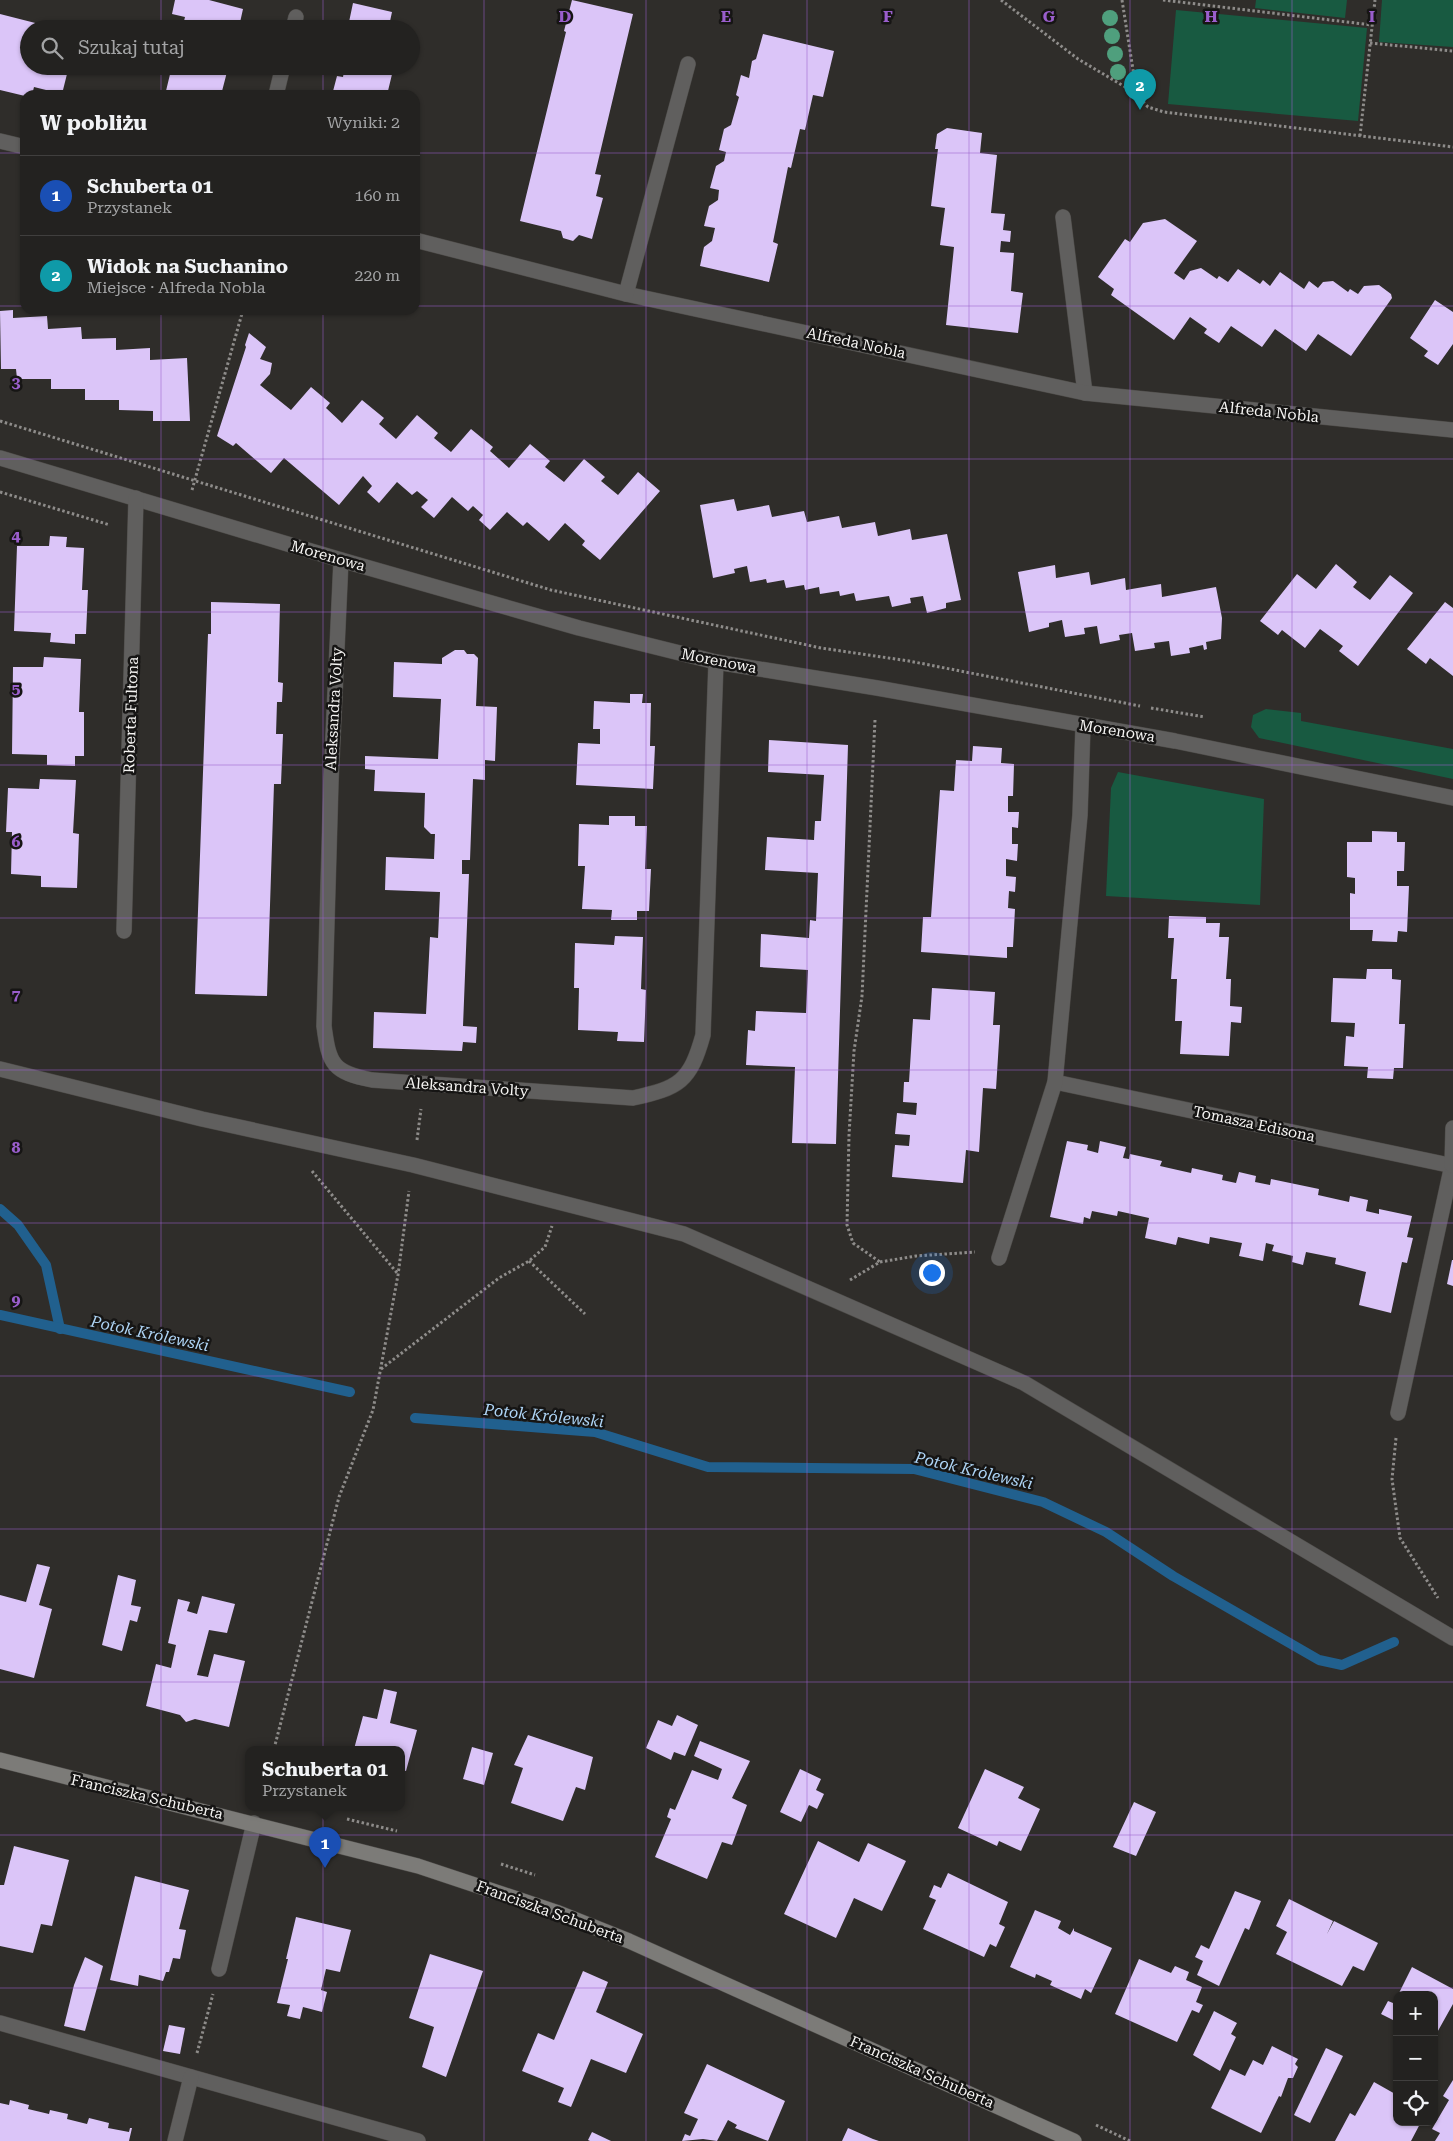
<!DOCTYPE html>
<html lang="pl">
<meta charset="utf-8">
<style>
:root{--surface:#232220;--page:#2b2a29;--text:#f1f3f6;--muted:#a3a4a5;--line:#403f3e;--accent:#0b8043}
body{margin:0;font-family:"Roboto Serif",serif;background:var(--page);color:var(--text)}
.controls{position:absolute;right:15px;bottom:15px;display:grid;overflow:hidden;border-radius:10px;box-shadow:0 1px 4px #0004}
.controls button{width:45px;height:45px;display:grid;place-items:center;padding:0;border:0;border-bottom:1px solid var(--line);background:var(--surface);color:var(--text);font:25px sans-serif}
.you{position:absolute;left:931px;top:1272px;width:18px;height:18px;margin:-12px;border:4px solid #fff;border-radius:50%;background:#1a73e8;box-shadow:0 0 0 8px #1a73e833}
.badge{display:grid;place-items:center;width:32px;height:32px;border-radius:50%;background:var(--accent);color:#fff;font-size:16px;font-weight:700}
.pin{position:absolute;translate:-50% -41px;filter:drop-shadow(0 1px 2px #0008)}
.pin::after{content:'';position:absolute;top:26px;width:18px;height:15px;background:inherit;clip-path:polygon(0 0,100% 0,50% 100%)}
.popup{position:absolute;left:245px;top:1746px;width:160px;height:65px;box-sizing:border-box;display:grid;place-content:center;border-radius:10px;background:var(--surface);filter:drop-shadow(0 1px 4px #0005);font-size:16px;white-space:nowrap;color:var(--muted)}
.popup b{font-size:19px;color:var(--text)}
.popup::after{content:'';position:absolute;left:50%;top:100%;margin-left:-10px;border:10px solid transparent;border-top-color:var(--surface)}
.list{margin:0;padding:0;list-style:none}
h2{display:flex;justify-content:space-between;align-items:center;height:65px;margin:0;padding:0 20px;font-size:21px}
h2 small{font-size:16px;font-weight:400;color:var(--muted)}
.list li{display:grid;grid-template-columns:32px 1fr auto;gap:15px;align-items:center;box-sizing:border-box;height:80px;padding:0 20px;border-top:1px solid var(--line)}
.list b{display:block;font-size:19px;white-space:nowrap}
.list p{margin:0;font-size:16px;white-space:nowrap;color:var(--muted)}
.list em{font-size:16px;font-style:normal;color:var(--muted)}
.icon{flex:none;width:28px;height:28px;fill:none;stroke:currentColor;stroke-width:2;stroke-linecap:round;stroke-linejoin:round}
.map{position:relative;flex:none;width:1453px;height:2141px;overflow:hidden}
.search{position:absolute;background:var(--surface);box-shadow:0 1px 4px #0004;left:20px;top:20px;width:400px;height:55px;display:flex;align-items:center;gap:12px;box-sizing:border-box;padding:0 18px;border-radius:28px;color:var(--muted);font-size:19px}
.panel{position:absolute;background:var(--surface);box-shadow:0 1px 4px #0004;left:20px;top:90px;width:400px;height:225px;border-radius:15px}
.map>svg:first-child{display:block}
</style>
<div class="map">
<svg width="1453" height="2141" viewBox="0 0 1453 2141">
<rect width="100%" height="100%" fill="#2f2d2a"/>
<g fill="#185a41">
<polygon points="1256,0 1347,0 1345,18 1255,8"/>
<polygon points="1382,0 1453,0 1453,47 1379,42"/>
<polygon points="1176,10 1367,28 1358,121 1168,104"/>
<polygon points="1266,709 1301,713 1301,721 1453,749 1453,779 1259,738 1251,727 1253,715"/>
<polygon points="1118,772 1264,799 1260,905 1106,896 1111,788"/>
</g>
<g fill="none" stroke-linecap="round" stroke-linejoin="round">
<g stroke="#21608e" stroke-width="10">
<polyline points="0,1209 18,1225 46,1265 60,1329"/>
<polyline points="0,1315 350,1392"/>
<polyline points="415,1418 595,1432 708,1467 914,1469 1043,1502 1106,1532 1173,1576 1319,1660 1342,1665 1394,1642"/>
</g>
</g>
<g fill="#dbc5f8">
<polygon points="175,0 209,0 243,9 239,27 244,29 182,29 185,17 172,14"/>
<polygon points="572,0 633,14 595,174 601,175 596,196 603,198 592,239 579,235 573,241 563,238 561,231 520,221 566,32 564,31"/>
<polygon points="353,3 392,12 389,26 399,29 354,29 355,23 349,22"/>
<polygon points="0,14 55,28 29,29 29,66 69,66 62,94 34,87 32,95 25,96 0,90"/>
<polygon points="763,34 834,51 823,97 813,95 805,130 800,129 791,168 788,167 773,242 778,244 769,282 700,266 704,247 712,241 715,228 704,226 709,206 718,200 719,190 710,188 716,166 724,161 726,152 719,150 724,129 731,125 739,97 736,95 741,75 749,78 752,61 756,59"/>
<polygon points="172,66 244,66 244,69 235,67 233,74 227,72 221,95 165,95"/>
<polygon points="345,66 394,66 387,95 332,95 337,76 343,77"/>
<polygon points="142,90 160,94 160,95 141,95"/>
<polygon points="947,128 982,133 980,153 997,155 991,213 1005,214 1003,230 1011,231 1010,242 1001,241 1000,252 1014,253 1011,291 1023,293 1018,333 946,325 954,247 940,245 945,208 931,206 938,149 935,149 937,134"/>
<polygon points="1165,219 1197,241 1174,273 1184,280 1190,271 1201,268 1217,279 1219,276 1228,282 1238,269 1260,284 1263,280 1270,286 1280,272 1304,289 1309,281 1318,288 1323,282 1333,281 1348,292 1350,289 1358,294 1364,286 1379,285 1391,294 1392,298 1351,356 1318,334 1306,351 1275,329 1262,347 1231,326 1219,343 1204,333 1207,329 1190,317 1174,340 1111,295 1114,289 1098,277 1125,239 1130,242 1143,223"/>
<polygon points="1435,300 1453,312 1453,344 1438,365 1424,356 1428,351 1410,338"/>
<polygon points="13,310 13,318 47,316 48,329 81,327 82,339 116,338 116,350 150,348 150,360 187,358 190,421 153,421 153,411 119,410 119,400 85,400 85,389 51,389 51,379 17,379 16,369 1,369 0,311"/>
<polygon points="249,333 266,347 260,359 272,363 270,374 260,385 291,410 311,387 330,403 326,408 342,423 362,400 384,418 379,424 396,439 417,415 438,433 434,438 451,452 471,429 493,447 490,451 509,468 530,444 550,461 545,467 564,482 584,459 605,477 601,481 618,495 638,472 660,491 600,560 582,545 585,541 565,523 549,541 527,522 523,526 507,512 490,530 479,520 483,515 473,506 468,511 452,497 434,518 421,507 428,500 417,491 412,495 397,482 379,503 367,492 372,486 363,476 339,505 284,458 271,473 236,443 233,446 217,436 246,347 245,345"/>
<polygon points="734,499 737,511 769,505 772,517 804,511 807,522 839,516 842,528 875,522 878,536 910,529 912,540 947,534 961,600 946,603 946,608 927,613 923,596 910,598 911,603 892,607 889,596 856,601 854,593 840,596 839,591 820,594 819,587 805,590 804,585 786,588 784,580 767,583 766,579 750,582 747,566 734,569 735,573 713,578 700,505"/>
<polygon points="50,536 67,537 66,547 84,548 82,590 88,590 86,634 75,634 75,644 50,642 51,633 14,631 17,546 49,546"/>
<polygon points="1336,564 1357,582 1353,587 1370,600 1390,575 1413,593 1358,666 1339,651 1343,646 1320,629 1305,648 1282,630 1278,635 1260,621 1297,574 1316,589"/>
<polygon points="1055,565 1056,578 1089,572 1091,585 1125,578 1126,590 1161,584 1162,597 1216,587 1222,618 1221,639 1206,642 1207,649 1204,650 1203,645 1189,648 1190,653 1171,656 1169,641 1154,643 1155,648 1135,651 1132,633 1119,635 1120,640 1100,644 1097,626 1084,628 1085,634 1065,637 1062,620 1049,623 1049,627 1029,632 1018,572"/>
<polygon points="211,602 280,604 278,682 283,683 282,702 277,702 276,734 283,734 281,784 274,784 267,996 195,994 208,634 211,634"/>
<polygon points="1445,602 1453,608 1453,676 1430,658 1426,664 1407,649"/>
<polygon points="455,650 464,650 467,654 474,654 478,658 476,706 497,707 495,761 485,760 485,780 473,779 470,860 462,860 462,874 469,874 463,1026 477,1027 476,1043 463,1042 462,1051 373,1048 374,1012 426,1014 430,937 438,938 440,892 385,890 386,857 434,859 435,834 431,834 424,827 425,793 374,791 375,770 365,769 365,756 438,759 441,699 393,697 394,662 442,664 442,658"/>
<polygon points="44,657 81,659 79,712 84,712 84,756 75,756 75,766 47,765 47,755 12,754 13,667 43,667"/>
<polygon points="630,694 643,694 642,703 651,703 650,746 655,746 653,789 576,785 578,743 600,744 600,729 593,729 594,701 630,703"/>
<polygon points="769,740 848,745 836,1144 792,1143 795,1067 746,1065 748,1030 755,1031 756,1011 806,1013 808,970 760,967 761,934 809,938 810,920 816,921 818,873 765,870 767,837 814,840 815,821 821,821 824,775 768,772"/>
<polygon points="973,746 1002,748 1001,763 1014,764 1013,796 1008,796 1008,812 1019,812 1018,828 1012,827 1012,844 1018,844 1017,861 1006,859 1006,876 1016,877 1015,892 1009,891 1008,908 1015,909 1013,947 1007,947 1007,958 921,952 923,917 931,917 940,790 954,791 956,760 972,761"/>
<polygon points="40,779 76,780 73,833 79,834 77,888 41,887 41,876 11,874 12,832 6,832 8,788 39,789"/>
<polygon points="609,816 635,816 635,826 647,826 645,869 651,869 649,911 637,911 637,920 611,920 612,910 582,909 585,866 578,866 579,824 609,825"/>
<polygon points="1372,831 1397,832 1397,842 1405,842 1404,871 1397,871 1397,886 1409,886 1407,932 1398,931 1397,942 1372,941 1373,930 1350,930 1350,893 1355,894 1355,878 1347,877 1347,842 1372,842"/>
<polygon points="1169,916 1206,917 1206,923 1220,923 1219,937 1229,937 1226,979 1231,979 1230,1006 1242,1007 1241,1023 1231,1022 1229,1056 1180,1054 1182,1021 1175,1021 1177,979 1171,979 1174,938 1168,938"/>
<polygon points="615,936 643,937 641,989 646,990 644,1042 617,1041 618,1032 578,1030 579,988 574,988 575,943 614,945"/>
<polygon points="1367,969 1392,969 1392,979 1401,980 1399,1024 1405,1024 1403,1068 1394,1068 1393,1079 1367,1078 1368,1067 1344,1066 1346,1036 1354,1037 1355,1023 1331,1022 1333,978 1366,979"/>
<polygon points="932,988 995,992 993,1025 1000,1025 996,1089 983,1088 979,1152 966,1150 963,1183 892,1177 895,1145 909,1146 910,1135 895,1134 897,1113 916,1115 917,1103 903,1102 904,1082 909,1082 913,1019 930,1020"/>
<polygon points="1067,1141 1088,1145 1087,1150 1098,1153 1100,1141 1126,1147 1123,1158 1129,1159 1130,1154 1162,1161 1160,1166 1191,1173 1192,1168 1223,1175 1222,1180 1236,1183 1239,1172 1256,1176 1255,1182 1270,1185 1271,1179 1319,1189 1318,1195 1349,1202 1350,1196 1368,1200 1366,1211 1379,1214 1379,1209 1412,1216 1407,1237 1413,1238 1407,1263 1402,1262 1391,1313 1359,1305 1366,1272 1335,1264 1336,1258 1306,1252 1303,1265 1292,1262 1293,1256 1272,1251 1274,1245 1266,1243 1263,1261 1239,1256 1242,1243 1210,1237 1209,1244 1178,1237 1176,1245 1145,1238 1149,1218 1118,1211 1117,1216 1092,1211 1090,1219 1084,1217 1083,1224 1050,1217"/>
<polygon points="1452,1260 1453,1260 1453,1286 1447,1284"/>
<polygon points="37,1564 50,1567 39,1605 52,1609 34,1678 0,1669 0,1595 26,1602"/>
<polygon points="118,1575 136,1580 131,1605 141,1607 137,1622 130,1620 122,1651 102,1645"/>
<polygon points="202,1596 235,1604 227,1633 209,1630 197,1675 208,1677 214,1654 245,1661 229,1727 195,1719 186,1722 180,1715 146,1706 156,1664 171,1668 176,1645 168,1643 178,1599 190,1602 187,1611 197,1614"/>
<polygon points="384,1689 397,1692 390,1723 417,1730 406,1771 401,1770 401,1749 354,1749 363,1716 377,1719"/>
<polygon points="677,1715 698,1725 685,1756 674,1752 671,1760 646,1748 658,1720 672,1726"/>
<polygon points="528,1735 593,1757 585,1790 576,1787 563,1821 511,1803 523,1768 514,1765"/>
<polygon points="700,1741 750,1761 732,1798 747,1805 732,1845 722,1842 707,1879 655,1857 671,1819 667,1817 670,1808 675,1810 692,1770 718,1780 722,1769 694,1756"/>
<polygon points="472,1747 493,1753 484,1785 463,1779"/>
<polygon points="800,1769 821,1779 816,1790 824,1794 817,1809 809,1805 801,1822 780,1812"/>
<polygon points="985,1769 1024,1787 1018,1798 1040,1809 1021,1851 999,1841 997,1846 958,1828"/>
<polygon points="1134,1802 1156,1812 1136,1856 1113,1847"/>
<polygon points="818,1841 859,1862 868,1843 906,1861 882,1911 854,1898 836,1938 784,1914"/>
<polygon points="14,1846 69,1860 52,1926 41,1924 33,1953 0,1946 0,1885 4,1885"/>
<polygon points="948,1873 1008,1902 999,1924 1005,1927 996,1947 990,1944 984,1957 923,1929 936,1900 929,1897 934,1885 941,1888"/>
<polygon points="135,1876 189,1890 179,1929 186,1930 180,1959 173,1958 169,1972 166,1972 163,1981 139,1975 138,1986 110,1980"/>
<polygon points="1235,1891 1261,1901 1249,1930 1245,1928 1219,1986 1197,1975 1203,1961 1195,1957 1201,1945 1209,1949"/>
<polygon points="1289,1899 1333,1921 1327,1934 1334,1921 1378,1943 1364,1971 1353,1966 1342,1986 1276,1954 1287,1932 1276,1926"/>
<polygon points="1035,1910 1061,1921 1058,1928 1070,1935 1074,1928 1074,1931 1112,1948 1091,1993 1085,1989 1081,1999 1050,1985 1052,1981 1036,1974 1035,1978 1010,1967"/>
<polygon points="296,1917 351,1930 340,1972 326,1969 321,1990 327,1992 322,2012 303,2007 300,2019 287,2016 290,2005 277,2003 288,1959 286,1959"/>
<polygon points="430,1954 483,1971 446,2077 422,2067 434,2027 409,2018"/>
<polygon points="85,1957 103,1966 85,2031 64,2026 74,1985"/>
<polygon points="1139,1959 1171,1973 1175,1966 1189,1972 1186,1980 1202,1987 1196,2002 1203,2005 1199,2013 1192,2010 1177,2042 1115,2014"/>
<polygon points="1412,1967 1453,1989 1453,2004 1434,2038 1434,1995 1398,1995"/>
<polygon points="583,1971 608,1982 596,2012 643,2034 626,2073 591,2059 571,2107 558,2102 564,2088 522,2071 538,2033 554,2040"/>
<polygon points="1397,1996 1397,2019 1395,2021 1381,2014 1388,2001 1393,2003"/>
<polygon points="1214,2011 1237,2023 1231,2034 1236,2037 1220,2071 1193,2055"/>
<polygon points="169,2025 185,2028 180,2054 163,2051"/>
<polygon points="1272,2046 1298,2059 1295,2064 1298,2067 1293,2078 1288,2078 1281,2097 1279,2096 1261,2133 1211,2108 1230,2069 1245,2076 1253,2060 1263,2065"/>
<polygon points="1326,2048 1343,2056 1310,2123 1294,2115"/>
<polygon points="707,2064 785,2101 768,2141 735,2128 737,2125 728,2120 717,2141 703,2139 682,2141 685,2134 690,2136 698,2119 684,2113"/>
<polygon points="1453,2080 1453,2141 1435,2141 1440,2133 1432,2129 1449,2100 1443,2096"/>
<polygon points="1374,2082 1397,2095 1397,2122 1421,2122 1411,2141 1335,2141 1350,2113 1355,2116"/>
<polygon points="10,2100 29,2105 28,2109 49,2114 50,2110 68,2114 67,2119 87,2124 89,2118 109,2123 108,2128 129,2132 130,2128 132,2128 129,2141 0,2141 0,2103 9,2105"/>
<polygon points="848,2128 873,2139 879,2141 842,2141"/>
<polygon points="592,2132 611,2141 590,2141 588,2140"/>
</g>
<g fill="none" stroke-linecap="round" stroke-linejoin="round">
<g stroke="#4b4946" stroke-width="16">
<g id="service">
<polyline points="0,1069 202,1119 413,1165 684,1234 1024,1383 1453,1638"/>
<polyline points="1398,1413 1452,1165"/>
<polyline points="219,1969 254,1823"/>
</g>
</g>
<g stroke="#4b4946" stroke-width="16">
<g id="minor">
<polyline points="293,29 296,17"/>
<polyline points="276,95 283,66"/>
<polyline points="0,141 25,147"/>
<polyline points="1063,217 1085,393"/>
<polyline points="415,240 626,294 1085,393 1453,430"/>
<polyline points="626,294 688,64"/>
<polyline points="0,458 341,560 579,628 716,662 877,688 1175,741 1453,798"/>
<path d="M341,560L331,781L324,1026C329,1065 333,1072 372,1080L633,1098C679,1088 690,1082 703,1035L716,662"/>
<polyline points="124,931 136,498"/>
<polyline points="1055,1082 1453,1166"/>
<polyline points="1452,1165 1453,1128"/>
<polyline points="999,1258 1055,1082 1080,815 1083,726"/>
<polyline points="0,2023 418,2141"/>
<polyline points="175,2141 191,2077"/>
</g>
</g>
<g stroke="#4b4946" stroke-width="16">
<polyline id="secondary" points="0,1760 418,1866 556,1912 629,1941 1074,2141"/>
</g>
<g stroke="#8e8c8a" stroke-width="3" stroke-dasharray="2.5 2.5" stroke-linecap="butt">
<polyline points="1001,0 1078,59 1137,94"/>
<polyline points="1122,0 1137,95 1148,107 1164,112 1453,147"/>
<polyline points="1163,0 1372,25"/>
<polyline points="1370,43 1453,51"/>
<polyline points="1360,136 1375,0"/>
<polyline points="0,421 551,590 821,648 909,661 1140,706"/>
<polyline points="192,490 243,310"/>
<polyline points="0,492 110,525"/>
<polyline points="1151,708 1205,717"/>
<polyline points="875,720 862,996 854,1051 849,1135 847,1225 853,1243 880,1262"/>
<polyline points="417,1140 421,1109"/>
<polyline points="312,1171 398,1274"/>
<polyline points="529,1261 585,1314"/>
<polyline points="850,1280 880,1262 916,1256 975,1252"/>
<polyline points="381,1369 499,1278 529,1261 545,1247 552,1226"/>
<polyline points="1396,1438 1392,1479 1400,1538 1438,1598"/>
<polyline points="274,1749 339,1497 373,1410 398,1275 409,1191"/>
<polyline points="347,1819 397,1831"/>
<polyline points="501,1864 535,1875"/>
<polyline points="197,2053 213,1994"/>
<polyline points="1096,2125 1130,2141"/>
</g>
<use href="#service" stroke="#605f5e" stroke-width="15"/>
<use href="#minor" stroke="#605f5e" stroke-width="15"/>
<use href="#secondary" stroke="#7c7b78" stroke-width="15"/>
</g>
<g fill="#4f9f7d">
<circle cx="1110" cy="18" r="8"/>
<circle cx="1112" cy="36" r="8"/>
<circle cx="1115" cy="54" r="8"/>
<circle cx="1118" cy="72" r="8"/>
</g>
<path fill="none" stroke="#9a5ecc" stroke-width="1" stroke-opacity="0.55" d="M161,0V29M323,0V29M484,0V2141M646,0V2141M807,0V2141M969,0V2141M1130,0V2141M1292,0V2141M161,66V95M323,66V95M0,153H25M415,153H1453M0,306H25M415,306H1453M161,310V2141M323,310V2141M0,459H1453M0,612H1453M0,765H1453M0,918H1453M0,1070H1453M0,1223H1453M0,1376H1453M0,1529H1453M0,1682H1453M0,1835H1453M0,1988H1453"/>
<g text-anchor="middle" stroke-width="5" stroke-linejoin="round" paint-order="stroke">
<g font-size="15" fill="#f6f5f3" stroke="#161514">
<text transform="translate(856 343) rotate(12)" y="5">Alfreda Nobla</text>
<text transform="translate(1269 412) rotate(6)" y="5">Alfreda Nobla</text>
<text transform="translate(328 556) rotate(16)" y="5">Morenowa</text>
<text transform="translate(719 661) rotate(11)" y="5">Morenowa</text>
<text transform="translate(334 709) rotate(-87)" y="5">Aleksandra Volty</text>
<text transform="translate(131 715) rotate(-88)" y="5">Roberta Fultona</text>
<text transform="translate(1117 731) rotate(9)" y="5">Morenowa</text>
<text transform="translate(467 1087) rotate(4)" y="5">Aleksandra Volty</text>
<text transform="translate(1254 1124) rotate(12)" y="5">Tomasza Edisona</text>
<text transform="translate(147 1797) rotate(13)" y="5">Franciszka Schuberta</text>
<text transform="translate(550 1912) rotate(20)" y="5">Franciszka Schuberta</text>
<text transform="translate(922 2072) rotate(24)" y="5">Franciszka Schuberta</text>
</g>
<g font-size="16" font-style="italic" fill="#aed4f5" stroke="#161514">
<text transform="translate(150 1333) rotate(12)" y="6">Potok Królewski</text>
<text transform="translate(544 1415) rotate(6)" y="6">Potok Królewski</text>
<text transform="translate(974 1470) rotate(13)" y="6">Potok Królewski</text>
</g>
</g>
<g font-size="16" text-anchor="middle" font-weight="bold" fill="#9a5ecc" stroke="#161514" stroke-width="5" stroke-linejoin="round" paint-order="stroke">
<text x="565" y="22">D</text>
<text x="726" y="22">E</text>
<text x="888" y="22">F</text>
<text x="1049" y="22">G</text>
<text x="1211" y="22">H</text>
<text x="1372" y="22">I</text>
<text x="16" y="388">3</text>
<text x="16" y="541">4</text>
<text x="16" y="694">5</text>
<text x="16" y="847">6</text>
<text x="16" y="1000">7</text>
<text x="16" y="1153">8</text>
<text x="16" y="1306">9</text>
</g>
</svg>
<div class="controls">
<button>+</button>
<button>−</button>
<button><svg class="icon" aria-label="locate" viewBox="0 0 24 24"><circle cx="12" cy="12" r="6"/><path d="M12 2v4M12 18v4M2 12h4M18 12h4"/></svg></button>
</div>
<div class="you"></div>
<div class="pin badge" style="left:325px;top:1868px;background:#1a4fb4">1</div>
<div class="popup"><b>Schuberta 01</b>Przystanek</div>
<div class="pin badge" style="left:1140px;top:110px;background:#0f9aa8">2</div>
<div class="search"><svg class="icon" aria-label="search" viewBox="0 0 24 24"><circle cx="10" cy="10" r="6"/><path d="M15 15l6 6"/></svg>Szukaj tutaj</div>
<section class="panel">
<h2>W pobliżu<small>Wyniki: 2</small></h2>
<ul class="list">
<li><span class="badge" style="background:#1a4fb4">1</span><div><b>Schuberta 01</b><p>Przystanek</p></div><em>160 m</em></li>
<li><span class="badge" style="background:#0f9aa8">2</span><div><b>Widok na Suchanino</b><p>Miejsce · Alfreda Nobla</p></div><em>220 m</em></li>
</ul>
</section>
</div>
